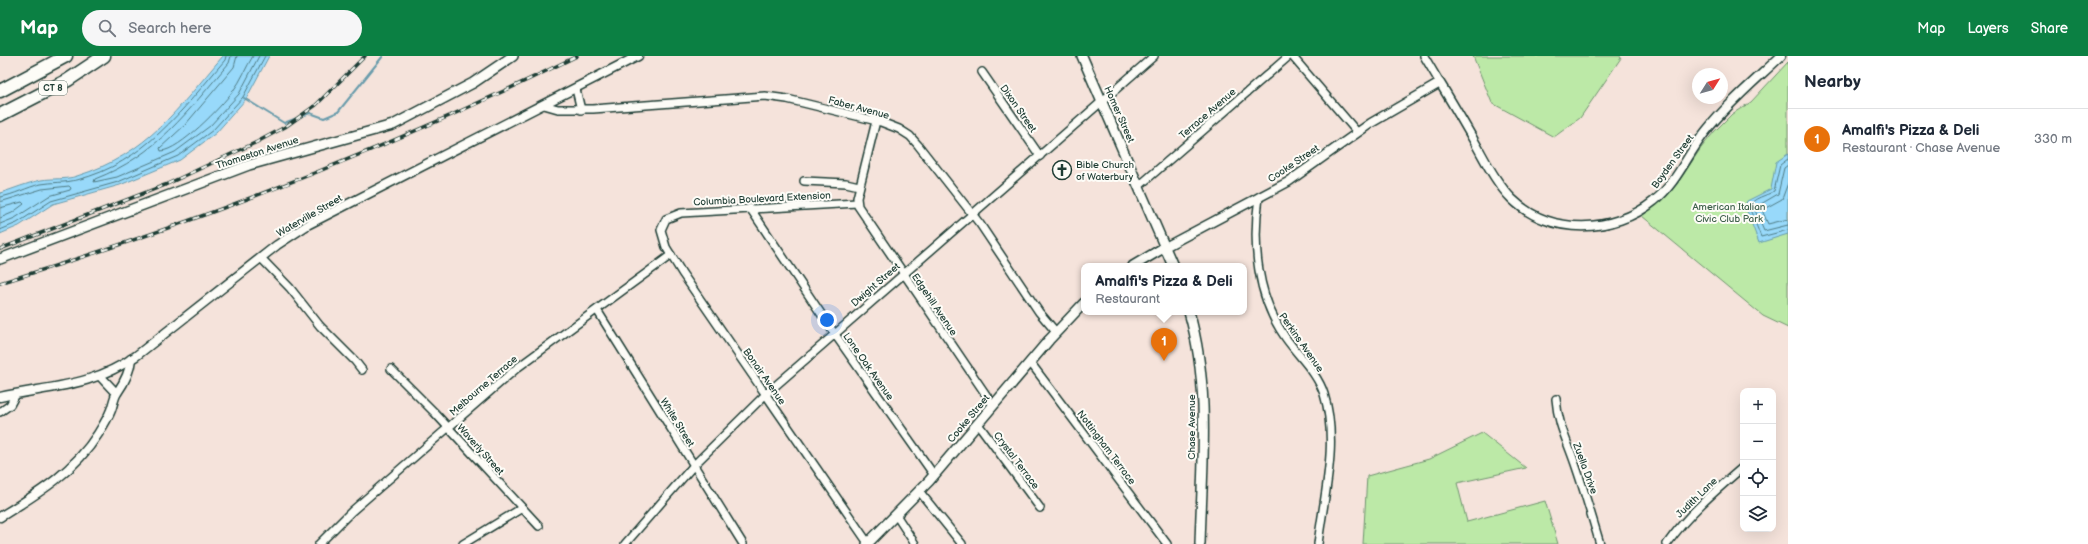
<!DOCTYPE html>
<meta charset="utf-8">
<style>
:root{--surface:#fff;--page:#f6f6f7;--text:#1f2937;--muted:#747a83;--line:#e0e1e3;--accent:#0b8043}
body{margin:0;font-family:"Balsamiq Sans",sans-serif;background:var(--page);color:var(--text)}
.controls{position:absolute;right:12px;bottom:12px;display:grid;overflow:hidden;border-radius:8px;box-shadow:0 4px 16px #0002}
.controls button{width:36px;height:36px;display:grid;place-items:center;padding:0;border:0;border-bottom:1px solid var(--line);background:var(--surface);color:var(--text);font:20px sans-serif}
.compass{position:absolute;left:1692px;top:12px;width:36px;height:36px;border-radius:50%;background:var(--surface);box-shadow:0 4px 16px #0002;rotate:53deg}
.you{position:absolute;left:827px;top:264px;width:14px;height:14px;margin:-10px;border:3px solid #fff;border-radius:50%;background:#1a73e8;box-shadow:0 0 0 6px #1a73e833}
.badge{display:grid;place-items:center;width:26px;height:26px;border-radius:50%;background:var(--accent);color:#fff;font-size:13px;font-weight:700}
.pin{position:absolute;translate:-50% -33px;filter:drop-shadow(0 1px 2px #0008)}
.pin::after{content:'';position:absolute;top:21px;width:14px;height:12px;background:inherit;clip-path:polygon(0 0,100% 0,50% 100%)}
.popup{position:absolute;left:1081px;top:207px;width:166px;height:52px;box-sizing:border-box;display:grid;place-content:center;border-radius:8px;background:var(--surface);filter:drop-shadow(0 1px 3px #0005);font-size:13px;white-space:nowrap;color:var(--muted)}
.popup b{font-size:15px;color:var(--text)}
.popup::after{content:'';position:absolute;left:50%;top:100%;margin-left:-8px;border:8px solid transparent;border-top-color:var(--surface)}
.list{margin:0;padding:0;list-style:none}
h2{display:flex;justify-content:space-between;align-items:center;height:52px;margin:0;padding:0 16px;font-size:17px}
h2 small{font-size:13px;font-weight:400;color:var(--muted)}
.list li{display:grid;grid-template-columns:26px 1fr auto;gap:12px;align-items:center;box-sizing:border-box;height:60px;padding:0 16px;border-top:1px solid var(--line)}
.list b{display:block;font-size:15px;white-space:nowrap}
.list p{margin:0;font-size:13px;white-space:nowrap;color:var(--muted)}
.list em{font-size:13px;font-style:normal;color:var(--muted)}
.icon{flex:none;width:22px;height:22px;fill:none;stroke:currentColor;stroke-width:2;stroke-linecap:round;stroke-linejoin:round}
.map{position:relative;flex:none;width:1788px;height:488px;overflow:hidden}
header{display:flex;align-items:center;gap:24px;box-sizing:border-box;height:56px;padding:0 20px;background:var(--accent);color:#fff}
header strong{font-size:19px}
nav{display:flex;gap:22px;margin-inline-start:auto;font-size:14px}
.search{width:280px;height:36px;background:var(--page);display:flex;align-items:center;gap:10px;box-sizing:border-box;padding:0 14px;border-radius:22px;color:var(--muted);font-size:15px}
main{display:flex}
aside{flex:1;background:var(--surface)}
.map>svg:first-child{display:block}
</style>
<header>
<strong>Map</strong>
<div class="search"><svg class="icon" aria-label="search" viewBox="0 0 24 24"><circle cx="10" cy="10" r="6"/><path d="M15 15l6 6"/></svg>Search here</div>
<nav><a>Map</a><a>Layers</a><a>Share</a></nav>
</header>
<main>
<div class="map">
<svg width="1788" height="488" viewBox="0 0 1788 488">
<rect width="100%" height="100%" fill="#f5e3db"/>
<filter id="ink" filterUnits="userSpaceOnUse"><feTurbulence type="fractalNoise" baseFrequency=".025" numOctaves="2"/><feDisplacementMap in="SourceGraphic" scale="8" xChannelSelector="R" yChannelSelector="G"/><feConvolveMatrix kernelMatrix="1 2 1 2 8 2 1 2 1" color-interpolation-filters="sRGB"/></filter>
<g filter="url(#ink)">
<g fill="#bce9a7" stroke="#6e936e">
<polygon points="1473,0 1620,0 1621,2 1580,62 1554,81 1492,47"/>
<polygon points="1788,6 1788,272 1763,260 1642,160 1660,146 1676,129 1701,92 1714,76 1732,58 1751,46"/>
<polygon points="1482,377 1526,412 1457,427 1467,466 1545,445 1558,488 1363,488 1367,420 1429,403"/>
</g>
<g fill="#98d9fa" stroke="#689bab">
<path d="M223,0H269L246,43L216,77L180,104L120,129L53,148L19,170L0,178V137C13,133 27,127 41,124C53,122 66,124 77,120C148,98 177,53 223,0Z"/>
<polygon points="1788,98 1788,178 1759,187 1745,150 1747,145 1771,133 1776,106"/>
</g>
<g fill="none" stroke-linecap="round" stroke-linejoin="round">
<g stroke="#4f7b83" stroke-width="1">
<path d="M231,0L229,7C187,56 157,99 95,123L94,126L117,121L175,96L210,70L239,38L259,0"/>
<path d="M237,0L234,11L185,69L160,92L161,95C180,94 221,51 233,35C241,25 246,11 253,0"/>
<path d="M1788,103L1780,109L1774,135C1767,140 1753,141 1749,151L1761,181L1788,174"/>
<polyline points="1788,109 1784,112 1778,138 1754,152 1764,175 1788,169"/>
<polyline points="1788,127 1782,143 1762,154 1768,168 1788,163"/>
<path d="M0,141C14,139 27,131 41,128C52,126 65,127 77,124C144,107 182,54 225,4L226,0"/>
<polyline points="0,146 42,133 69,130 71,132 70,134 49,140 15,162 0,168"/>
<polyline points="0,152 22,146 24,148 12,157 0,162"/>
<polyline points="0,174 17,167 51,145 118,126 178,100 213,74 243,41 265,0"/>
</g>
<polyline stroke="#689bab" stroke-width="2" points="244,42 284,67 310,57 324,62 338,56 383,0"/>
<g stroke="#1f3d34" stroke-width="10">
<g id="minor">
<polyline points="1292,0 1357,76"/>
<polyline points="1424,0 1440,27"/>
<polyline points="982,16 1040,100"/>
<polyline points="576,33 581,54"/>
<polyline points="544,49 558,53 593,53 765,40 787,43 881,66 899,73 910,80 918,89 980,168 1039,256 1056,276"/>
<polyline points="876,65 857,142 858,150 993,349"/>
<polyline points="804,125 846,127 859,130"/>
<polyline points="1139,130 1289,0"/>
<path d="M1259,141C1252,188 1257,241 1285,281C1298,300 1317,316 1324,338C1339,387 1324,438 1318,488"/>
<polyline points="857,147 681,157 666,163 661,174 666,191 682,217 868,487"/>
<polyline points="750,152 834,277 934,419"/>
<polyline points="261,202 290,232 320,270 355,305 362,314"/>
<polyline points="597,254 743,488"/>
<polyline points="1030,306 1167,488"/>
<polyline points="391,313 434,356 539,470"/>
<path d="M1556,343C1558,369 1567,384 1575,408C1584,434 1592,461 1600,488"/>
<polyline points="0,356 10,349 16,338"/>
<polyline points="978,368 1040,452"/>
<polyline points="919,435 962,488"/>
<polyline points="896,459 915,488"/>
<polyline points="319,488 352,455 517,312 671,199"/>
<polyline points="463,488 522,452"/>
<polyline points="625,488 694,409 766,338 1154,0"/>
<path d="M1667,488C1688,458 1715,435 1743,411"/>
</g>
</g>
<g stroke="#1f3d34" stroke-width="11">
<g id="tertiary">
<path d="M1165,191L1288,126L1371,67L1440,27C1453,48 1465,69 1477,90C1487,108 1497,128 1512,143C1550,180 1614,178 1654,145C1677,127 1688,97 1706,75C1728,47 1756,24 1781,0"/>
<polyline points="100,320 116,337"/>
<path d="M0,341C50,330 92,331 136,300L277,189L309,168L638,0"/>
<path d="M0,461C37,438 74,416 98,378C103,370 108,362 111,354C113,349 114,341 117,337C124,327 130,316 131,303"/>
</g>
</g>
<g stroke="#1f3d34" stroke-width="12">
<g id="secondary">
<polyline points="1082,0 1173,210"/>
<polyline points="0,203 249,109 393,69 473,27 513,0"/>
<polyline points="1133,210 1165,191"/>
<path d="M1189,256C1211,331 1202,411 1200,488"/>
<polyline points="867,488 929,425 1049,284 1084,247"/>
</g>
</g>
<g stroke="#1f3d34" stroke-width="15">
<g id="motorway">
<polyline points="0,35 66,0"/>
<polyline points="0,59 68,24 104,0"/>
</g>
</g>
<use href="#minor" stroke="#fdfcf7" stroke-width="7"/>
<use href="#tertiary" stroke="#fdfcf7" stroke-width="8"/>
<use href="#secondary" stroke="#fdfcf7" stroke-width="9"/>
<use href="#motorway" stroke="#fdfcf7" stroke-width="12"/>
<g stroke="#1f3d34" stroke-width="3.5">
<g id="rail">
<polyline points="0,193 165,129 257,86 285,71 316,49 365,0"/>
<path d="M0,227C198,167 391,92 577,0"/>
</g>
</g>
<use href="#rail" stroke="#fdfcf7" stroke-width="2" stroke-dasharray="6" stroke-linecap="butt"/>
</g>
</g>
<defs>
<g id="church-ring" transform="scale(1)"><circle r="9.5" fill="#fdfcf7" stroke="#1f3d34" stroke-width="1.5"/><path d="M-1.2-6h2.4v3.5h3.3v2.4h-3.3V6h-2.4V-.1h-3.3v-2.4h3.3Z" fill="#1f3d34"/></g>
</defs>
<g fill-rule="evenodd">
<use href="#church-ring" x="1062" y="114"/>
</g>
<g text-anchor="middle" stroke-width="4" stroke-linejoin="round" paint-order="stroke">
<rect fill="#fdfcf7" stroke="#62766e" stroke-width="1" x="39" y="25" width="28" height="14" rx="3"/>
<g font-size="9" font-weight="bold" fill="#1f3d34">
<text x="53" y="35">CT 8</text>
</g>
<g font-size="10" fill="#1f3d34" stroke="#fdfcf7">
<text transform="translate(859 51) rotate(15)" y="4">Faber Avenue</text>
<text transform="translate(1019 52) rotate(55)" y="4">Dixon Street</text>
<text transform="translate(1207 57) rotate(-41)" y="4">Terrace Avenue</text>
<text transform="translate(1120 58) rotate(66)" y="4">Homer Street</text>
<text transform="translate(257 96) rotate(-18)" y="4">Thomaston Avenue</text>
<text transform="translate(1672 105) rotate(-54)" y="4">Boyden Street</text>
<text transform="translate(1293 107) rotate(-34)" y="4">Cooke Street</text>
<text transform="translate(762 142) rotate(-3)" y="4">Columbia Boulevard Extension</text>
<text transform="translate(309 159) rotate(-30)" y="4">Waterville Street</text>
<text transform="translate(875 228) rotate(-41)" y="4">Dwight Street</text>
<text transform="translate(935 248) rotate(56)" y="4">Edgehill Avenue</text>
<text transform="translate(1302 286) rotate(55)" y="4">Perkins Avenue</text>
<text transform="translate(869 310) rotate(55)" y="4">Lone Oak Avenue</text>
<text transform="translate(765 320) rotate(55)" y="4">Bonair Avenue</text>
<text transform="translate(483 329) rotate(-41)" y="4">Melbourne Terrace</text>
<text transform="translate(968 362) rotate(-50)" y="4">Cooke Street</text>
<text transform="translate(678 366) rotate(58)" y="4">White Street</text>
<text transform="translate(1191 371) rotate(-90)" y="4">Chase Avenue</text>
<text transform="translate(1107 391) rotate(53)" y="4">Nottingham Terrace</text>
<text transform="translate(481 393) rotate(48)" y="4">Waverly Street</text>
<text transform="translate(1017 404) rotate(53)" y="4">Crystal Terrace</text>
<text transform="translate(1586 412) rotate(70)" y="4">Zuella Drive</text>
<text transform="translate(1696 441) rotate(-44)" y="4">Judith Lane</text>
</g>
<g font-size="10" fill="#1f3d34" stroke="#fdfcf7" text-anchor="start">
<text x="1076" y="112">Bible Church<tspan x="1076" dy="12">of Waterbury</tspan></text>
</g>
<g font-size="10" fill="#3e5f4b" stroke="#fdfcf7">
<text x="1729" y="154">American Italian<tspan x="1729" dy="12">Civic Club Park</tspan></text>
</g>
</g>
</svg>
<div class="controls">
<button>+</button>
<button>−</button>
<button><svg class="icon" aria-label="locate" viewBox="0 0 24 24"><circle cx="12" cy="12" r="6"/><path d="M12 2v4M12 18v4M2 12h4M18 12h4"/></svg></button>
<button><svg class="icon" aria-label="layers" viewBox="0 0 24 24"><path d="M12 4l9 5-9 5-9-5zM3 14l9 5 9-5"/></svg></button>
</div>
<svg class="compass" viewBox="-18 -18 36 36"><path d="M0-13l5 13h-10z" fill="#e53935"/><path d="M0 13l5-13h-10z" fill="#747a83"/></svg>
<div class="you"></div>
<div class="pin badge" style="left:1164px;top:305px;background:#e8710a">1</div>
<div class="popup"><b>Amalfi's Pizza &amp; Deli</b>Restaurant</div>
</div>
<aside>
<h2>Nearby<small></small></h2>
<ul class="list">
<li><span class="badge" style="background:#e8710a">1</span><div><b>Amalfi's Pizza &amp; Deli</b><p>Restaurant · Chase Avenue</p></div><em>330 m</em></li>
</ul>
</aside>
</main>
